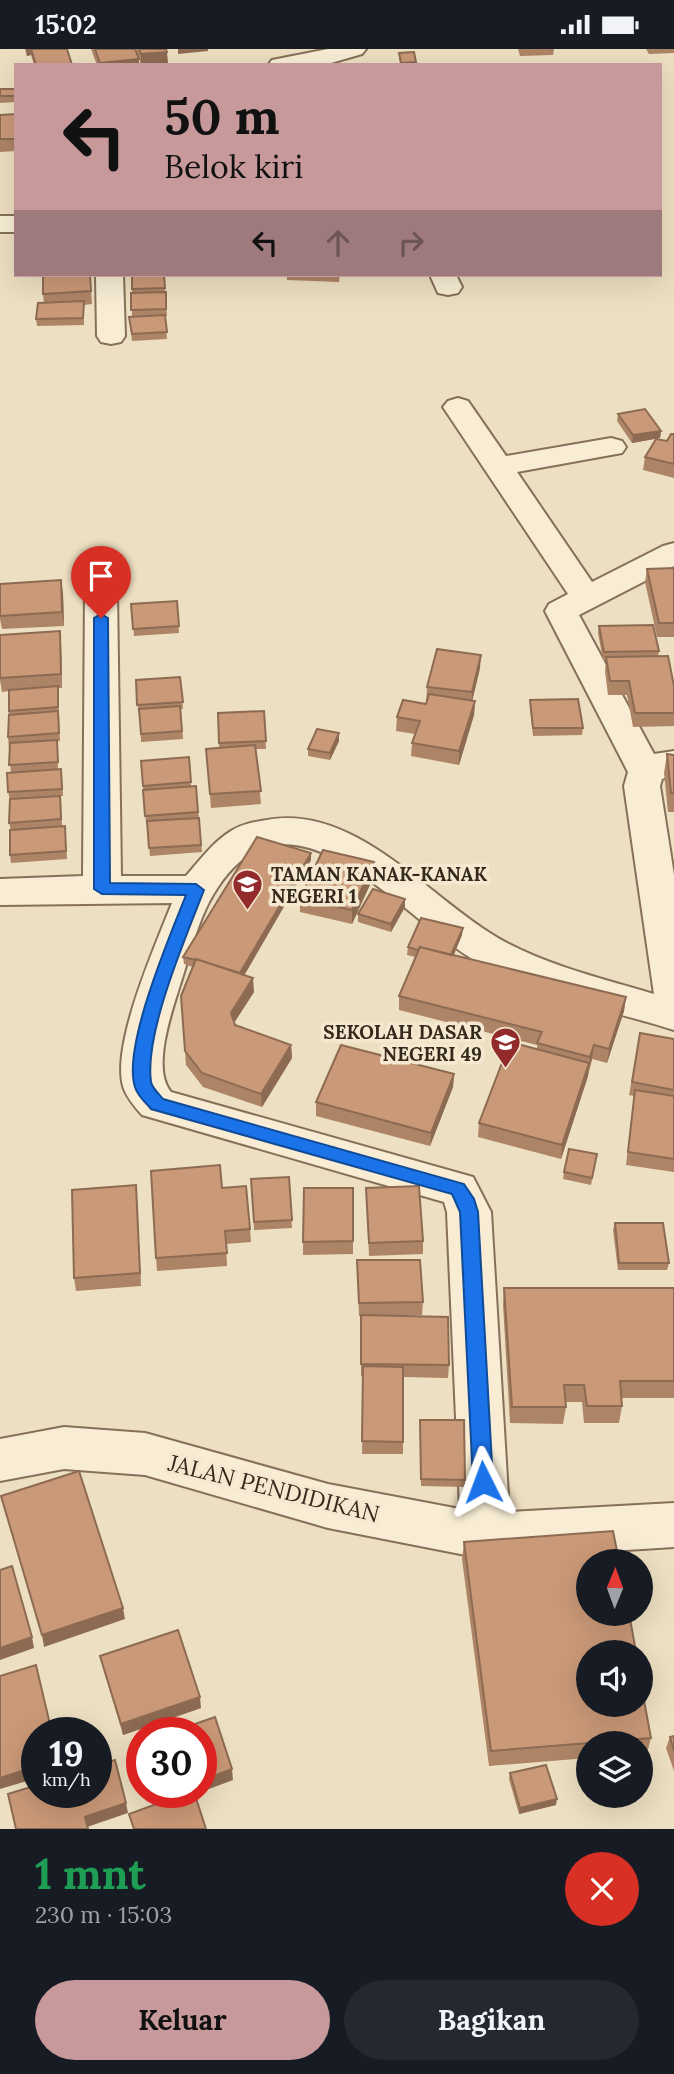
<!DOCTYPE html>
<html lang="id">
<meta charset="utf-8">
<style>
:root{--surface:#171b24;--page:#242831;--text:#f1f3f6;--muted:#9ea1a6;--accent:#c7999b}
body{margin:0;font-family:Lora,serif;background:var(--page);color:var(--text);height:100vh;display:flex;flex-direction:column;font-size:26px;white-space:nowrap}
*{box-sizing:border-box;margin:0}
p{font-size:23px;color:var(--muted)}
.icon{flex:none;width:38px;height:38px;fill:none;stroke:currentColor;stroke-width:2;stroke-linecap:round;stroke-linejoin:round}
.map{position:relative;height:1780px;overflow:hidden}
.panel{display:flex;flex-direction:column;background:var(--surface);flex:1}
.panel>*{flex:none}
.guide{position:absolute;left:14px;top:14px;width:648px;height:214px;border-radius:0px;box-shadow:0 7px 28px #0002;background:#c7999b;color:#111;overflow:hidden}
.needle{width:46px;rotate:1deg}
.fabs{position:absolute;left:576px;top:1500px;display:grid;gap:14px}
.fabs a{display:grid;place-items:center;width:77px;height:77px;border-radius:50%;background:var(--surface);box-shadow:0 7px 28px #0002;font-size:35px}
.speed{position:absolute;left:21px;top:1668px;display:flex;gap:14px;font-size:35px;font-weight:700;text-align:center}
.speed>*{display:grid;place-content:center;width:91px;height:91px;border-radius:50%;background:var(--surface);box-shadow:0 7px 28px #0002;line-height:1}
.speed small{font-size:18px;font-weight:400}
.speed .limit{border:10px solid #d22;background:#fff;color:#111}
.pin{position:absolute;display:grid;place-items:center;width:60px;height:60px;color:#fff;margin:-72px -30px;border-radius:50% 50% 50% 0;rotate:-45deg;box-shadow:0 0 7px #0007}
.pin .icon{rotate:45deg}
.me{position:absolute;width:77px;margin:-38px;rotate:357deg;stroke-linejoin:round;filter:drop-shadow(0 0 5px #0008)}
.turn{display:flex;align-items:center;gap:24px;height:147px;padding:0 35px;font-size:32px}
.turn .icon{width:91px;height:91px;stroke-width:2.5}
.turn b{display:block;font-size:49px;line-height:60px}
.lanes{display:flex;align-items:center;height:66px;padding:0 35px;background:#0003;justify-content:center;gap:35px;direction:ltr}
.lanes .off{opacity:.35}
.round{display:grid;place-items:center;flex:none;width:74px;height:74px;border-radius:37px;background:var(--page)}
.head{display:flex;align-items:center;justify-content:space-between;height:119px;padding:0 35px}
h1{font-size:42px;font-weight:700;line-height:52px;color:#1e9e55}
.primary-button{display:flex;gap:14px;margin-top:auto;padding:14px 35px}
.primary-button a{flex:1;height:80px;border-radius:42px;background:var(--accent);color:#111;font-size:28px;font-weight:700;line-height:80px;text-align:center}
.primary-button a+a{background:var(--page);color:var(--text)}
.status{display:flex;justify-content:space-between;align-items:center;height:49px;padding:0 35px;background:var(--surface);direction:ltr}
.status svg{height:19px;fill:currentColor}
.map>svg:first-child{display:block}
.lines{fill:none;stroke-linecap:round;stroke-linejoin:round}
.minor-casing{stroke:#867059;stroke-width:4}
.minor{fill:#f8edd4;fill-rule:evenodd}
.wall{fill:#ae8466}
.shaded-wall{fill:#8d6b53}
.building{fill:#ca9977;stroke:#8d6b53;stroke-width:2}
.route{fill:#1a73e8;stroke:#114b97;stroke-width:2}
.labels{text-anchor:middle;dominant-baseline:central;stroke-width:7;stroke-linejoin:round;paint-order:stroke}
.poi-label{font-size:19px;font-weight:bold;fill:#35291d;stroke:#f4e9d0;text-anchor:start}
.near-street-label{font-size:23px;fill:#35291d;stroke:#f4e9d0}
</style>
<div class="status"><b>15:02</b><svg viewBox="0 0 49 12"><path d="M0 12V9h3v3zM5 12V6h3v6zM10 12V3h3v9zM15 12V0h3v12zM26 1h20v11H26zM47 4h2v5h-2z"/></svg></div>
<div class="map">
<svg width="674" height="1780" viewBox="0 0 674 1780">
<rect width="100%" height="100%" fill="#eddfc1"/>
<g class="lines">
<defs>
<path id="minor" d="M328,0h38l-4,5 -38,11h-56l4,-5z
M0,167h16v16h-16z
M96,226h27l2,61 -4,6 -10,2 -10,-2 -4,-6z
M430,226h26l6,12 -4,6 -10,2 -10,-2z
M458,349l10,3 38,55 105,-18 11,3 4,6 -4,6 -105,19 75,110 71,-36 11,-3v23l-95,49 75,139 20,-3v24l-12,4 -2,7 14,89v155c-65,-20 -136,-34 -195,-67 -79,-44 -190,-197 -266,-68 -15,25 -24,63 -33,90 -8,26 -29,84 -9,107l302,85 18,35 18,300 165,-9v44l-188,12 -158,-31 -183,-53 -81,-6 -64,12v-42l64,-12 81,6 183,51 132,25 -13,-297 -3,-10 -302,-87c-7,-8 -14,-16 -18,-26 -15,-40 32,-145 48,-186l-172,2v-26l83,-3 2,-285 5,-7 11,-3 11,3 5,7 4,285h65c14,-16 27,-34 45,-45 11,-7 23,-9 36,-11 91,-17 166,84 240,123 46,24 97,36 147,51l-30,-208 4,-14 -83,-161 4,-7 19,-10 -125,-187 5,-6z"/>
</defs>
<!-- minor casing -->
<use href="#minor" class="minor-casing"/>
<!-- minor -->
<use href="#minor" class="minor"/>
</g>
<!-- wall -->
<path class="wall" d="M25,0h42l5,16h-38l-3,-10 -4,1z
M91,0h44l4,10v6h-42z
M136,0h30l2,15 -27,1z
M518,0h36l-1,6 -33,1z
M646,0h28v4l-25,1z
M399,4l17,9v3h-16z
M0,40h16v13l-16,1z
M16,65v37l-16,1v-37z
M90,226l2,29 -8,1v20l-47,1 -1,-7 8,-16 -1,-9z
M132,226h32l3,41h-2l2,23 -35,2 -3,-24h3z
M287,226h53l-1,7 -52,-2z
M618,365l43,17 -1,7 -28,5 -15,-22z
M674,385v44l-31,-8 2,-13 22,-16z
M674,519v69h-17l-12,-55 2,-13z
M0,535l63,9 1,33 -62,3 -2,-10z
M177,552l2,32 -45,3 -3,-32z
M599,577l60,25 -1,6 16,29v40l-41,1 -6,-32h-19l-3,-24 1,-11h-3l-5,-27z
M0,586l61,9 1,44h-4l2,53h-3l1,28h3l1,7 1,20h-2l1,30 -51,4 -2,-7 1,-23 -2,-8 3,-19 -3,-36 1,-46 -7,1 -2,-12z
M480,619l-8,33h3l-1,14 -15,50 -48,-9 1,-13 3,-9 -19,-3 1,-14 29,-13 1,-17z
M180,628l3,32h-2l2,30 -42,3 -1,-30h-2l-2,-32z
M530,651l53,28 -1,7 -49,1 -3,-29z
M264,662l2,38h-10l5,55 -50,4 -5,-59 13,-1 -1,-35z
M339,692l-9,19 -22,-4v-7z
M667,705l7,1v57h-6l-4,-39z
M189,708l2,29h5l6,66 -52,4 -3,-33 -1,1 -5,-63z
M65,777l2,33 -56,4 -1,-8z
M311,804v7l-67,115 10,17 -20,31 1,2 56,20 1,13 -30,49 -59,-20 -17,-22 -5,-69 12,-29 -9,-3 -1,-7z
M374,827l-22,48 -52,-12v-14z
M405,858l-14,25 -33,-10v-8z
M462,886l-8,20 172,42 -2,14 -17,52 -15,-4 -4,17 -27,83 -83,-22 1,-14 58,-74v-4l-138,-35v-14l16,-39 -8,-2 1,-8z
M640,984l34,6v133l-48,-7 8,-69 -5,-1z
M454,1025l-1,13 -23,59 -114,-30v-14z
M597,1105l-6,31 -28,-6 1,-7z
M289,1128l3,51 -38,2 -3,-51z
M222,1139l28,41 1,13 -25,2 1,22 -70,5 -1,-13z
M353,1139v66l-50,1v-13z
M366,1139l57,53v13l-54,2z
M137,1149l4,88 -65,5 -2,-13z
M615,1174l54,40 -2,7h-49l-5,-40z
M357,1211l66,42 -1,13 -34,1 61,49 -1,13 -45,-1v77h-41l1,-78h-2v-60h-2z
M504,1239h170v110h-53l1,8 -3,17h-35l-2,-21h-17l1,5 -3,17 -53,-1 -7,-118z
M420,1377l45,54v7l-44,-1z
M464,1493l187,196 -4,15h-7v-10h-52v15l-99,8 -27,-207z
M100,1607l101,52 -78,27 -20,-67z
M674,1687v35l-8,-23 4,-11z
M510,1724l46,32 -37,9 -10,-35z"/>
<!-- shaded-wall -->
<path class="shaded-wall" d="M26,0h4l1,6 -4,1z
M178,0h30v2l-30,3z
M167,3l1,12 -27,1v-11z
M139,10v6h-39v-2z
M661,382l-1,7 -28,5 1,-8z
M61,531l2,13 1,33 -2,-14z
M60,582l1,13 1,44 -1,-14z
M481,606l-1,13 -9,38 1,-14z
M475,652l-1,14 -15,50v-14z
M339,684v8l-9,19v-7z
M311,804v7l-70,121 -1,-8z
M374,813v14l-22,48v-14z
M405,850v8l-14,25v-8z
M463,879l-1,7 -13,30 1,-7z
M253,929l1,14 -22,34 -1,-13z
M626,948l-2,14 -17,52 2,-14z
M291,996l1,13 -30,49 -1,-13z
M594,996l-2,14 -3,11 1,-13z
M589,1014l-1,13 -27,83 1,-14z
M454,1025l-1,13 -23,59 1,-13z
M136,1136l1,13 4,88 -1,-13z
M123,1559l2,11 -81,28 -2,-12z
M32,1588l2,11 -34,12v-12z
M200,1648l1,11 -78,27 -2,-11z
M37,1717v12l-37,11v-11z
M232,1720l1,11 -32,12v-11z
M170,1743h31l-42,15 -2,-10z
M557,1750l-1,6 -37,9 1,-6z
M126,1754l2,10 -41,14 -2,-10z"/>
<!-- building -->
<path class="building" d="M31,0h36l5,16h-36z
M95,0h40l4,10 -39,4z
M139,0h27l1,3 -26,2z
M414,3l2,10 -15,1 -2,-10z
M0,40h16v7h-16z
M16,65v25h-16v-24z
M43,226h47l1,16 -48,3z
M132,226h32l1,13 -33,1z
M166,243v17l-35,1v-17z
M84,252l-1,17 -47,1 2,-16z
M165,266l2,17 -35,2 -3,-17z
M645,360l16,22 -28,4 -15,-21z
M671,385h3v30l-29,-7 11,-18 11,2z
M674,519v55h-15l-12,-54z
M61,531l1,32 -62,4v-32z
M177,552l2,25 -46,3 -2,-25z
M653,576l6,26 -55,1 -5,-26z
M60,582l1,43 -61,4v-43z
M437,600l44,6 -9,37 -45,-5z
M668,607l6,30v27h-39l-6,-32h-19l-4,-24z
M180,628l3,25 -46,3 -1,-25z
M58,637v21l-49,4v-21z
M429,645l46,7 -16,50 -47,-8 8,-22 -23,-4 6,-17 23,4z
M578,650l5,29h-50l-3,-28z
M180,657l2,25 -41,3 -2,-25z
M58,662l1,22 -51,4 1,-22z
M264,662l2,30 -47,2 -1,-30z
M317,680l22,4 -9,20 -22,-4z
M57,691l1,22 -49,3 1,-22z
M255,696l6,46 -51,3 -4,-45z
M667,705l7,1v38h-3z
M189,708l2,25 -48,4 -2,-25z
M61,720l1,20 -54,3 -1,-19z
M196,737l2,26 -53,4 -2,-26z
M60,747l1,23 -52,4 1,-24z
M199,769l2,27 -52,3 -2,-27z
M65,777l1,25 -56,4v-25z
M257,788l54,16 -71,120 -44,-14v1l-13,-3z
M323,801l51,12 -22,48 -52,-12z
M373,840l32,10 -14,25 -33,-10z
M421,869l42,10 -12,27 -31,-8 -2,3 -10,-3z
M420,898l206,50 -17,52 -15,-4 -4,12 -53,-14 5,-11 -143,-36z
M196,910l57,19 -22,35 4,12 56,20 -30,49 -59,-21 -17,-22 -4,-55z
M640,984l34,6v51l-42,-8z
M510,993l79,21 -27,82 -83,-22z
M341,996l113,29 -23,59 -115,-31z
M635,1041l39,6v63l-46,-7z
M569,1100l28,5 -5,24 -28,-6z
M220,1116l2,23 24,-2 4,43 -25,2 2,22 -71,5 -5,-87z
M289,1128l3,43 -38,2 -3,-43z
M136,1136l4,88 -66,5 -2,-88z
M419,1137l4,55 -54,2 -3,-55z
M304,1139h49v53l-50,1z
M615,1174h48l6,40h-50z
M357,1211h63l3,42 -64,1z
M504,1239h170v93h-54l2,25h-35l-3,-21h-20l2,22h-54z
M361,1266l87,2 1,48 -88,-1z
M363,1317l40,1v75l-41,-1z
M420,1371h44l1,60 -44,-1z
M79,1422l44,137 -81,27 -41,-139z
M613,1482l6,30h-31v52h41l7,39h-48v53h52v-26l11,59 -160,13 -27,-209z
M12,1517l20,71 -32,11v-78z
M178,1581l22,67 -79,27 -21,-68z
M36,1616l16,68h-15v33l-37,12v-102z
M215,1668l17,52 -31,12v-48h-32z
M674,1687v15l-4,-14z
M115,1711l11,43 -41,14 3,12h-72l-8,-35 29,-9v7h59v-26z
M546,1716l11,34 -37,9 -10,-35z
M156,1743h14l-13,5z
M189,1743h5l12,37h-72l-5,-15z"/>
<!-- route -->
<path class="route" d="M101,565l7,4 2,265 86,1 8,6c-18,47 -60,143 -53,192 1,6 8,12 12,17l301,85 10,15 4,13 15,270 -3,6 -7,3 -7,-3 -3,-6 -13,-270 -8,-18 -301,-85c-5,-6 -14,-14 -16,-22 -13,-40 35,-151 51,-192l-84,-1 -8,-5v-271z"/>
<!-- icons -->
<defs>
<symbol id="school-pin" viewBox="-11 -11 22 30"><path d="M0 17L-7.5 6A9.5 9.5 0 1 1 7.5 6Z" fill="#932a2c" stroke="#f4e9d0"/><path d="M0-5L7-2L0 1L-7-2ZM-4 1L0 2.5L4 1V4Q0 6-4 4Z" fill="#fff"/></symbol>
</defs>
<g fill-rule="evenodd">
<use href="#school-pin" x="230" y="818" width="35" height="47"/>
<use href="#school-pin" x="488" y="976" width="35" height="47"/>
</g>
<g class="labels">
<!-- poi labels -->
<g class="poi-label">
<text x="271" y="825">TAMAN KANAK-KANAK<tspan x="271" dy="22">NEGERI 1</tspan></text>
<text x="482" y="983" text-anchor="end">SEKOLAH DASAR<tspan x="482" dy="22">NEGERI 49</tspan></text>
</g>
<!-- near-street labels -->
<g class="near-street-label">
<text transform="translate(274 1439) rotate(14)">JALAN PENDIDIKAN</text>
</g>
</g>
</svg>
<div class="fabs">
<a><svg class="needle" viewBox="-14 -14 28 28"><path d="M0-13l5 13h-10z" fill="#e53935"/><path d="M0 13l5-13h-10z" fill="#9ea1a6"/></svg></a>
<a><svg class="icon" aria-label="sound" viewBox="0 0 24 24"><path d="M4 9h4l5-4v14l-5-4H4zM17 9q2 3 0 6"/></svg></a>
<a><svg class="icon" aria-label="layers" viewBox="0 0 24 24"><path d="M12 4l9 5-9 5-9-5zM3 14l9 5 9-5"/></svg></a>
</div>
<div class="speed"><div>19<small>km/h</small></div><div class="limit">30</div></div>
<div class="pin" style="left:101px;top:569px;background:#d93025"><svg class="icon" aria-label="arrive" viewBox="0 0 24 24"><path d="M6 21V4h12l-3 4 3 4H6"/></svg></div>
<svg class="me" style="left:483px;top:1433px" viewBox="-20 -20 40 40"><path d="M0-17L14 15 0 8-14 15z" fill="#1a73e8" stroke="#fff" stroke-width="4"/></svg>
<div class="guide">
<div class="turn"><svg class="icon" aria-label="left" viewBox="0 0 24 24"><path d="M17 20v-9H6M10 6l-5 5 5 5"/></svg><div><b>50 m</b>Belok kiri</div></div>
<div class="lanes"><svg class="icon" aria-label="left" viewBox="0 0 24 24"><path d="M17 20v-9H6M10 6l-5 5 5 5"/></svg><svg class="icon off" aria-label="ahead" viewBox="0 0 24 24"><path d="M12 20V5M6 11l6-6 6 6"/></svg><svg class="icon off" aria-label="right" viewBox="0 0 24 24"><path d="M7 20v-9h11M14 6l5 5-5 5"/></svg></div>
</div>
</div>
<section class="panel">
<div class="head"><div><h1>1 mnt</h1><p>230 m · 15:03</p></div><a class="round" style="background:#d93025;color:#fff"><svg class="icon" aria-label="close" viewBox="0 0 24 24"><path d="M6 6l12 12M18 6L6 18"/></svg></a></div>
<div class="primary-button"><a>Keluar</a><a>Bagikan</a></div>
</section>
